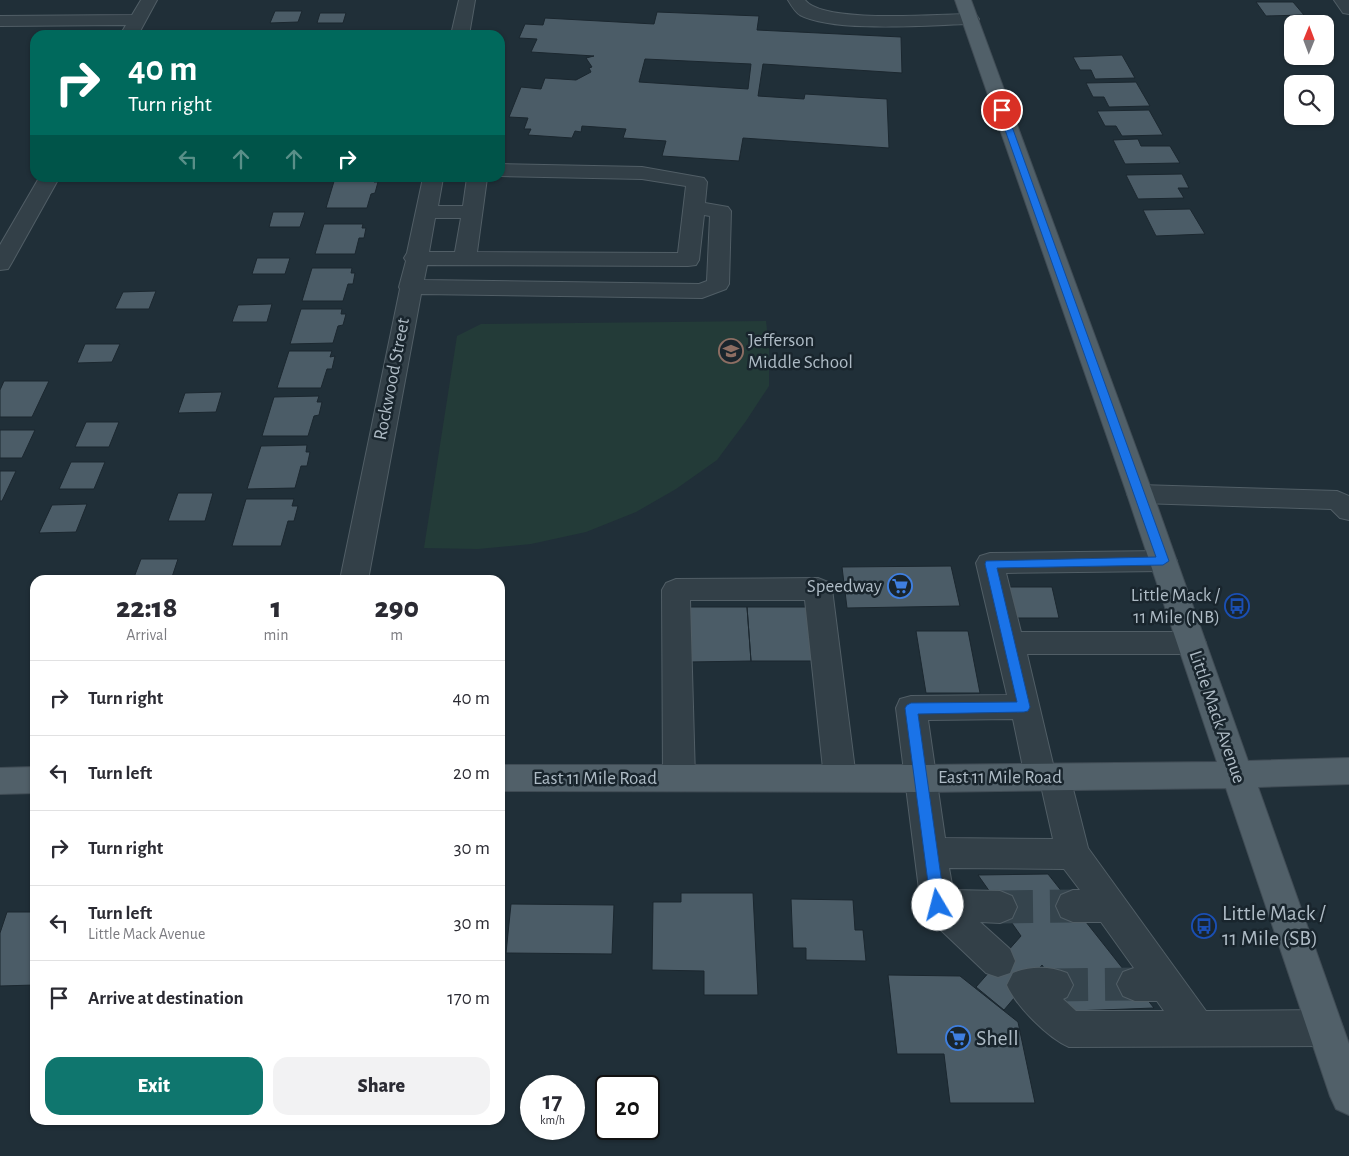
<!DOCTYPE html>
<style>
:root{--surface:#fff;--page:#f2f2f3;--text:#2b2b33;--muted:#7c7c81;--line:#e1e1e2;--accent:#0f766e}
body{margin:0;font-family:"Alegreya Sans",sans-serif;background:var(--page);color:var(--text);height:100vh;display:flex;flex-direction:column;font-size:19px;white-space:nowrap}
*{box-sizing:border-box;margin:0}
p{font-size:16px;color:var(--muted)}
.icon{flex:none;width:28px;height:28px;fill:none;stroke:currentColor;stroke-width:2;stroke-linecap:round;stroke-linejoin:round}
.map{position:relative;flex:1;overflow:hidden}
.drawer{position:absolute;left:30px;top:575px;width:475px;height:550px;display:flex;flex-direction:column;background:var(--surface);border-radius:15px;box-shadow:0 1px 4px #0004}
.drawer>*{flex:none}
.hud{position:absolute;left:30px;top:30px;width:475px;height:152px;border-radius:15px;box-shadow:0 1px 4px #0004;background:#00695c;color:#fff;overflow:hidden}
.needle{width:32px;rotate:1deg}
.controls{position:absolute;left:1284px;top:15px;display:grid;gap:10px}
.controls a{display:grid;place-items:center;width:50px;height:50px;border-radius:10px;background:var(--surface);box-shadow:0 1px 4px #0004;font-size:25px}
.speed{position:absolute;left:520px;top:1075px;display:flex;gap:10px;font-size:25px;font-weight:700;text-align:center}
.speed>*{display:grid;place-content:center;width:65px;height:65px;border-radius:50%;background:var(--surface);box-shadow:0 1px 4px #0004;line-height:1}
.speed small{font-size:12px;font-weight:400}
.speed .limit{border:2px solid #111;border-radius:8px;background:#fff;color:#111}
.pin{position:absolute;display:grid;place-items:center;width:42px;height:42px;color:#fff;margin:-21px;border:2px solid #fff;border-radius:50%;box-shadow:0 1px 5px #0007}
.me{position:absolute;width:55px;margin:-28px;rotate:352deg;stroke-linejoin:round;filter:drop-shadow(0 0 4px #0008)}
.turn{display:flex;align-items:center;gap:18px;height:105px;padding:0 15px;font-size:22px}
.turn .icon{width:65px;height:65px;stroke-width:2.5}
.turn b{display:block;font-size:35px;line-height:42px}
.lanes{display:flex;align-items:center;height:48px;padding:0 15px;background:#0003;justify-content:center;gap:25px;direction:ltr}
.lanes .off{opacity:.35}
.eta{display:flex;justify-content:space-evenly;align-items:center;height:85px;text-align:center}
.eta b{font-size:30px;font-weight:800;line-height:35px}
.cta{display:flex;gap:10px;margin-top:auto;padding:10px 15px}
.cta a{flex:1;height:58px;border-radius:15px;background:var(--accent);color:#fff;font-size:20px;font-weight:800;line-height:58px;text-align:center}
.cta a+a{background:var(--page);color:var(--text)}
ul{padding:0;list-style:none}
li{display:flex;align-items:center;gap:15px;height:75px;padding:0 15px;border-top:1px solid var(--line)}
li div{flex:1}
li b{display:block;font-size:19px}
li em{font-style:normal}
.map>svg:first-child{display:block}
.green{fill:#233b38}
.building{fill:#4b5c67;stroke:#1b272f;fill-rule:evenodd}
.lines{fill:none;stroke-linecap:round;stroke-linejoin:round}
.minor-tunnel{stroke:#35444d;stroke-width:33;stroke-dasharray:33 17;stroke-linecap:butt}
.minor-casing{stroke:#515e66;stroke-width:2}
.major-casing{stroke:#404c55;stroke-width:2}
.minor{fill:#334048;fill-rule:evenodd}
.major{fill:#516069;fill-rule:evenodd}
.route{fill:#1a73e8;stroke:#114b97}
.labels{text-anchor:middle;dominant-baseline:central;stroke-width:5;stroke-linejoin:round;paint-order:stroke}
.poi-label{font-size:19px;fill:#aebbc5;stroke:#19252d;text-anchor:end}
.street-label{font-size:19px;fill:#aebbc5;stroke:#19252d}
.near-poi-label{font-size:22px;fill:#aebbc5;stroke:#19252d;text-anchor:start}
</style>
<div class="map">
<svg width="1349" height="1156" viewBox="0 0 1349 1156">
<rect width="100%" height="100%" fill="#202f38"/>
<!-- green -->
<path class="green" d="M766,321l3,27v38l-23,35 -29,39 -41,29 -40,23 -50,20 -55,12 -53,5 -54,-1 33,-212 24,-12z"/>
<!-- building -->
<path class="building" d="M1256,2h37l11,13 -38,1z
M275,11h27l-4,11 -28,1z
M657,12l102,4 -2,14 144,7 1,36 -139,-9 -5,32 46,3 1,-5 82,5 2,49 -146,-10 -4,23 -77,-5 4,-15 -43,-3 3,-9 -44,-3 -1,6 -6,-1 -3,7 -44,-3 3,-6h-7l4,-11 -19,-1 12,-30 20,2 4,-11 31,2 15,-8 -2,-4 3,-1 -6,-9 8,-2 -63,-4 6,-13 -18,-1 6,-14 18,1 2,-7 109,6zM645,59l106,5 -3,25 -109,-7z
M320,13h26l-3,10h-26z
M335,32l-1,3h-26v-2z
M1122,55l13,23 -40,1 -4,-9h-11l-7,-13z
M1136,82l14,24 -41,1 -5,-10h-11l-7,-14z
M1149,110l14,25 -41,1 -6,-10h-11l-8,-15z
M1138,139l3,7h29l10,17 -55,1 -12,-24z
M1182,174l7,14h-11l6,10 -46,1 -12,-24z
M335,178h40l-1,4h4l-3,11 -4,1 -4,14h-41z
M1190,209l15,25 -49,2 -13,-26z
M273,212h32l-5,15h-31z
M324,224h39l-1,4h4l-2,10h-5l-4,16h-40z
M257,258h33l-5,16h-33z
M312,268h40l-1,5h4l-2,11h-5l-5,17h-41z
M156,291l-7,18h-34l8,-17z
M272,304l-5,18h-35l6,-17z
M301,309h41l-1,5h5l-3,11 -5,1 -5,17 -43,1z
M85,344h35l-8,18 -35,1z
M289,351h43l-2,6 5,-1 -3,13h-5l-6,19h-44z
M4,381h45l-17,36h-32v-27z
M222,392l-6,20 -38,1 7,-20z
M319,396l-2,6h5l-3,13 -5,1 -6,20h-46l12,-39z
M86,422h33l-10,25h-34z
M0,430h35l-13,28h-22z
M307,445l-1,7h4l-3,14h-6l-6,22 -48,1 14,-43z
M71,462h34l-11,27h-35z
M0,471h16l-14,30h-2z
M178,493h35l-8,28h-37z
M246,499h48l-2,7h6l-4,15h-6l-7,25h-49z
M87,504l-11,28 -37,1 13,-28z
M141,559h37l-7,21h-38z
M951,566l9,40 -113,2 -5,-41z
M1009,587h43l7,31h-44z
M688,607h59l4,54 -62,1z
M747,607h61l5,54h-62z
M916,631h52l12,62h-54z
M1048,874l87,110 19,24 -81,3 -31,-46 -38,45 -28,-23 45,-51 -43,-61z
M681,893h72l5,102h-54v-24l-52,-1 1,-68h28z
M791,899l62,1 2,30h8l3,31 -60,-1v-12h-13z
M511,904l103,1 -2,49 -106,-1z
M7,912h28v73l-35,1v-53z
M888,975l72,1 58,46 17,81h-85l-6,-49h-47z"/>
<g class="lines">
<!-- minor-tunnel -->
<path class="minor-tunnel" d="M1000,907l73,-1
M1055,985l80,-1"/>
<defs>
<path id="minor" d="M141,0h16l-19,35h-18l6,-10 -126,1v-10l132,-1z
M459,0h16l-6,35h-18z
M788,0h17c18,24 133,14 165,14l6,1 3,4 -3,4 -6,1c-41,1 -135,9 -170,-9 -5,-3 -9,-10 -12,-15z
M1334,0h15v14l-6,-1z
M500,164l142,3 62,11 3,4 -2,21 23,4 3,4 -2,73 -3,5 -24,9 -281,-4 -53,286h-28l60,-291 -1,-2 7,-26 -2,-3 3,-5 16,-75h20l-5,28h25l4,-28h20l-10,74 201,1 8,-67 -44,-7 -142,-3zM704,215l6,1 -3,65 -8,3 -275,-4 3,-15 261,1 8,-1 3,-5zM435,218h26l-6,34h-26z
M39,178h20l-48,86 -3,5 -8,1v-25z
M1140,485l197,6 12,5v24l-9,-2 -9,-9 -191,-6 -9,-2 -4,-7 4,-7z
M1163,551l10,3 4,7 -4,7 -10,3 -157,2 15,59h171l10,3 4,8 -4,8 -10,3h-165l26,110 12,4 5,9 18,71 118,163 119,-1 13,6 5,12 -5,12 -13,6 -256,1c-21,-9 -53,-41 -62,-62l6,-12c17,-7 37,-7 54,0l6,12 -6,12 -4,2 13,12h88l-7,-10h-22l-12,-5 -6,-12 6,-12 11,-4 -33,-46h-28l-12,-5 -5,-11 5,-11 12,-5h7l-16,-21 -115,-1 4,22 47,1 12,5 5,11 -5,11 -12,5 -20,-1 30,27 5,12 -5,12 -12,4 -12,-4 -60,-57 -5,-11 -25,-197 4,-9 11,-3 96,-1 -31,-132 4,-7 10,-3zM1013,719l12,58 5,9 12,4 11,49 -108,-1 -17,-118z
M818,578l10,4 4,7 24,189 -5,9 -11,4 -11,-4 -5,-9 -19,-178h-115l5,178 -5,9 -11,4 -11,-4 -5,-9 -1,-188 4,-7 10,-4z"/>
<path id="major" d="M955,0h16l182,494 95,267 101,-3v26l-91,3 91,257v71l-13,-6 -6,-13 -104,-308 -302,4 -424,-1v-26h424l293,-3 -90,-268z
M35,767v26l-35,1v-26z"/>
</defs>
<!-- minor casing -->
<use href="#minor" class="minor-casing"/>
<!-- major casing -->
<use href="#major" class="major-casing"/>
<!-- minor -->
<use href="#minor" class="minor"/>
<!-- major -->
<use href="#major" class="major"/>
</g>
<!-- route -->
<path class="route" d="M1002,108l4,2 163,451 -6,4 -166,3 33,139 -2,4 -4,1 -106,2 27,191 -2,5 -5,2 -5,-2 -2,-5 -26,-197 2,-3 4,-2 106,-1 -32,-138 1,-3 170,-4 -158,-447z"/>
<!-- icons -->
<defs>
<symbol id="school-ring" viewBox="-11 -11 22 22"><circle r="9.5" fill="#19252d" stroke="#8d6e63" stroke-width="1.5"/><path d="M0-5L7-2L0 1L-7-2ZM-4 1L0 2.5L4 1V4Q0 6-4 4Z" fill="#8d6e63"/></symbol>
<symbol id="supermarket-ring" viewBox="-11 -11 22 22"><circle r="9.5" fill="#19252d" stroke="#3f7fe0" stroke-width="1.5"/><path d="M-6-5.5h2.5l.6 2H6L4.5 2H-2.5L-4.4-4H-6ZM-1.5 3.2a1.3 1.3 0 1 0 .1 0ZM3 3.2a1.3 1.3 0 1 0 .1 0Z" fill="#3f7fe0"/></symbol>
<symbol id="bus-ring" viewBox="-11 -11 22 22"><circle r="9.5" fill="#19252d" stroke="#1a4fb4" stroke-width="1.5"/><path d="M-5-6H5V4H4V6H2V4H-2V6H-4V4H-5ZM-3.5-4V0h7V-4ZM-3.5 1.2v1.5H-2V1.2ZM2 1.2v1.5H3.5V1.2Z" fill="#1a4fb4"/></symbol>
</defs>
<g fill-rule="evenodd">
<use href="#school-ring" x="717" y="337" width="28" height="28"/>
<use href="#supermarket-ring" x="886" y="572" width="28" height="28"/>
<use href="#bus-ring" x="1223" y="592" width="28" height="28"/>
<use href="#bus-ring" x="1190" y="912" width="28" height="28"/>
<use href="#supermarket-ring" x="944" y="1024" width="28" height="28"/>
</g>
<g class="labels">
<!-- poi labels -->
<g class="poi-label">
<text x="748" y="340" text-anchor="start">Jefferson<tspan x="748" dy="22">Middle School</tspan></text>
<text x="882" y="586">Speedway</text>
<text x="1220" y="595">Little Mack /<tspan x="1220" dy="22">11 Mile (NB)</tspan></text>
</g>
<!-- street labels -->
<g class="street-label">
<text transform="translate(392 379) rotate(-79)">Rockwood Street</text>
<text transform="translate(1217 717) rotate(71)">Little Mack Avenue</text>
<text x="1000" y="777">East 11 Mile Road</text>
<text x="595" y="778">East 11 Mile Road</text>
</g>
<!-- near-poi labels -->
<g class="near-poi-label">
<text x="1222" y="913">Little Mack /<tspan x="1222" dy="25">11 Mile (SB)</tspan></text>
<text x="976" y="1038">Shell</text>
</g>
</g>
</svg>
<div class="controls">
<a><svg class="needle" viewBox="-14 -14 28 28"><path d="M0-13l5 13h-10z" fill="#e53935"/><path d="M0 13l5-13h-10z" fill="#7c7c81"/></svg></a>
<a><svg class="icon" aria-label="search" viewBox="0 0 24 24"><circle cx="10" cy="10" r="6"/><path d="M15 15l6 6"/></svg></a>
</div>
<div class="speed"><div>17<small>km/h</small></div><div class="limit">20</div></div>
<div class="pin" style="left:1002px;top:110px;background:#d93025"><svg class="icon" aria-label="arrive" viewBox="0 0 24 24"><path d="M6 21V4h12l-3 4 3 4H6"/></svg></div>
<svg class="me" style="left:938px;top:905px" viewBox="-20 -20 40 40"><circle r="19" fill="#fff"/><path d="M0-13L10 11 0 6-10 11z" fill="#1a73e8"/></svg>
<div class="hud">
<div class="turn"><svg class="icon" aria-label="right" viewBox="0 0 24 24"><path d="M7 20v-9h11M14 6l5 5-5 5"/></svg><div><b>40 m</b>Turn right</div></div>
<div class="lanes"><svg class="icon off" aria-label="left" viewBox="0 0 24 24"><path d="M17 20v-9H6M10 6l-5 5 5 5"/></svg><svg class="icon off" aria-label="ahead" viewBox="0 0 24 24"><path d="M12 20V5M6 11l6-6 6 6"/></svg><svg class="icon off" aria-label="ahead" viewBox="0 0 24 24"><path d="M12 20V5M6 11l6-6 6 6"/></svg><svg class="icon" aria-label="right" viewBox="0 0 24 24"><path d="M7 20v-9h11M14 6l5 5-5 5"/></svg></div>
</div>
<section class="drawer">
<div class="eta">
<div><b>22:18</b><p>Arrival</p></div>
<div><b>1</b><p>min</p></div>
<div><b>290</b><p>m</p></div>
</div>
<ul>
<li><svg class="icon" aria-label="right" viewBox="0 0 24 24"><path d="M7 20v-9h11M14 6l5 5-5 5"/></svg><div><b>Turn right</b></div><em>40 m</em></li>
<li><svg class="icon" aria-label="left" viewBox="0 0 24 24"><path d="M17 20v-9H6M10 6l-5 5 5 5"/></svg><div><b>Turn left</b></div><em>20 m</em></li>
<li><svg class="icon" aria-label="right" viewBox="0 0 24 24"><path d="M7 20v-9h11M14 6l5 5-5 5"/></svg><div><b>Turn right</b></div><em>30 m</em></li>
<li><svg class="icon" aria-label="left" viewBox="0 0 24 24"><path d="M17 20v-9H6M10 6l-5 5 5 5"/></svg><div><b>Turn left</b><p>Little Mack Avenue</p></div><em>30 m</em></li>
<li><svg class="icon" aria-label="arrive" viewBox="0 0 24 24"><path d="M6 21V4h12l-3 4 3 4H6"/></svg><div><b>Arrive at destination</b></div><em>170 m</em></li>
</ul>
<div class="cta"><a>Exit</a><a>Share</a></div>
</section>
</div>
